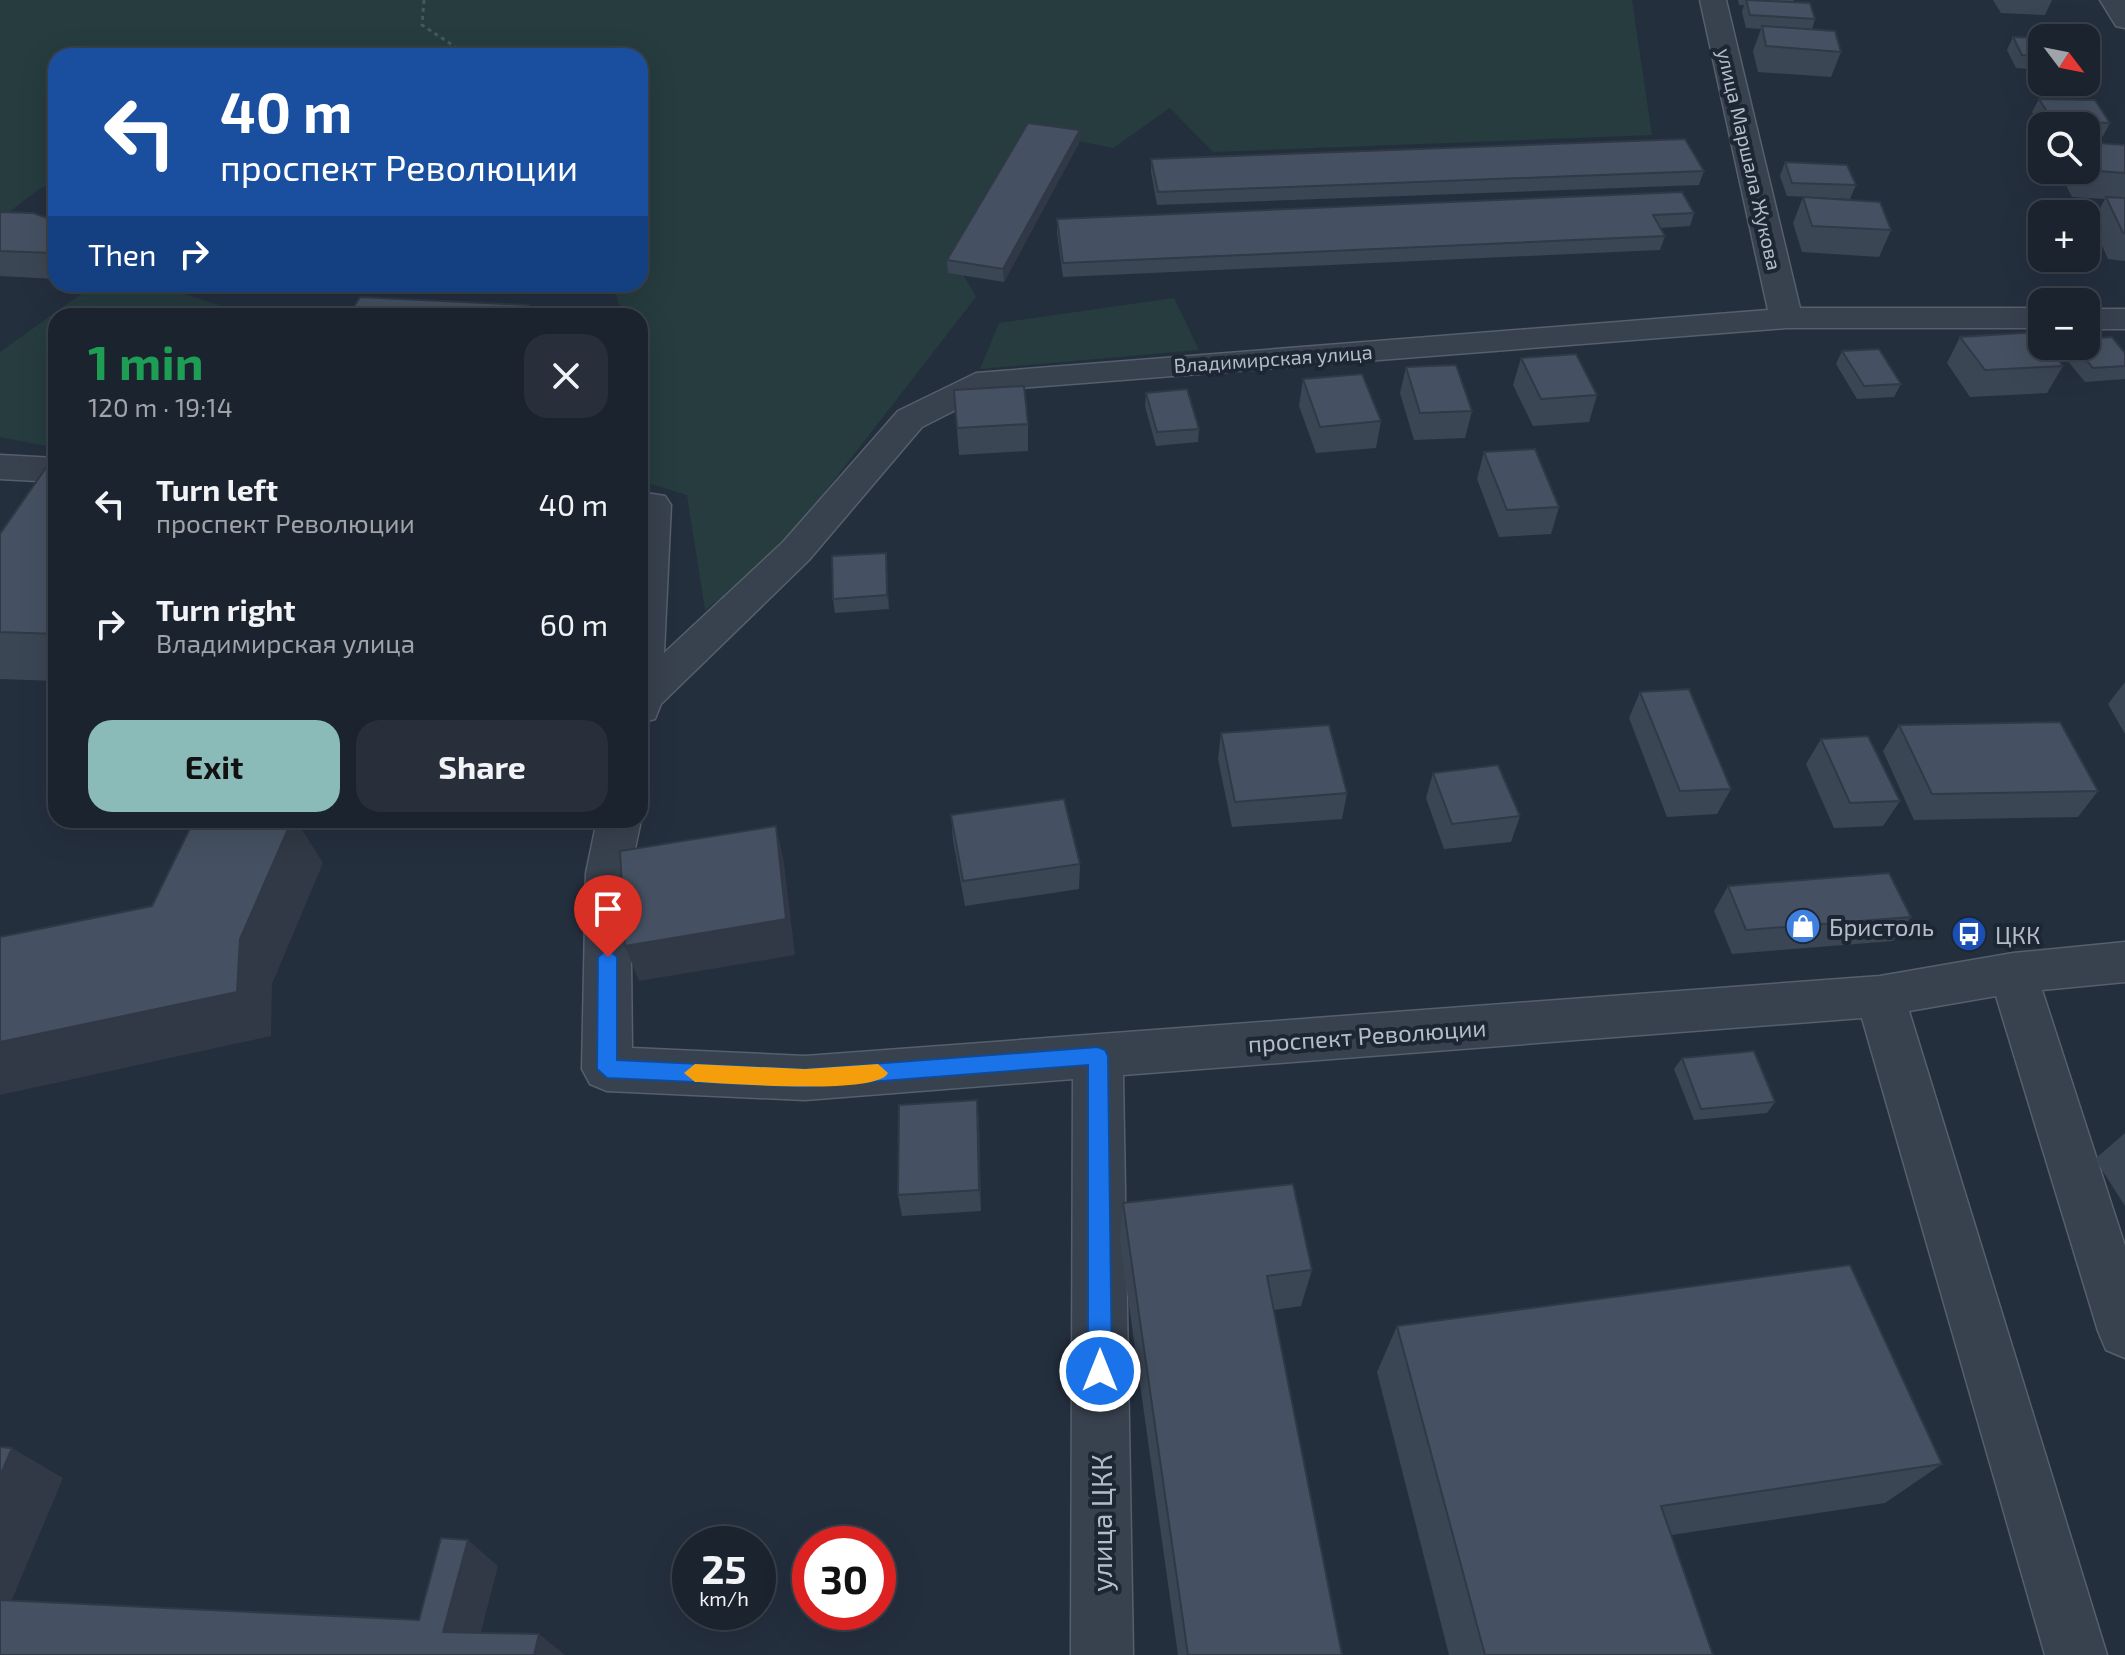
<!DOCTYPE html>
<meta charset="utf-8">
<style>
:root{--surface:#1b232e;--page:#282f3a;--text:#f1f3f6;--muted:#a0a4aa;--line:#39404a;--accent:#8bbbb9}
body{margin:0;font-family:"Exo 2",sans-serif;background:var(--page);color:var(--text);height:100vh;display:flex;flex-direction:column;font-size:30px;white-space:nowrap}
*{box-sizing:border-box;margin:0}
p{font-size:26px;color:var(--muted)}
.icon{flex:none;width:44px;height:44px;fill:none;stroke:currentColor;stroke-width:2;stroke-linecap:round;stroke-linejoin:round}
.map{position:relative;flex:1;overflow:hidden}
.panel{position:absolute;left:48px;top:308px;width:600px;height:520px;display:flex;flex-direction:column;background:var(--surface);border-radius:24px;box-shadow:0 8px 32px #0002,0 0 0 2px var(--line)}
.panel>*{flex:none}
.hud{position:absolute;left:48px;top:48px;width:600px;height:244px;border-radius:24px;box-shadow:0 8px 32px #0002,0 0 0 2px var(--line);background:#1a4fa0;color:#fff;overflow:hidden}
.needle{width:52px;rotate:122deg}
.tools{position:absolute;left:2028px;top:24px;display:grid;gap:16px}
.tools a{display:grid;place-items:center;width:72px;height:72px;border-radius:16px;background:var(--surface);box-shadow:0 8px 32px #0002,0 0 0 2px var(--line);font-size:40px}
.speed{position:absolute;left:672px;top:1526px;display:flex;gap:16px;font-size:40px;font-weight:700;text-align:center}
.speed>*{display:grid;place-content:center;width:104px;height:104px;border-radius:50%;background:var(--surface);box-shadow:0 8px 32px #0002,0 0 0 2px var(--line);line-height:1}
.speed small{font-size:20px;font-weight:400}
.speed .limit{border:12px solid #d22;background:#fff;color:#111}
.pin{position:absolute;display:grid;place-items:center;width:68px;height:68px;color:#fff;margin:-82px -34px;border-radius:50% 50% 50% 0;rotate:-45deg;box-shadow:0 0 8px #0007}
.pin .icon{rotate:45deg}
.me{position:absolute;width:88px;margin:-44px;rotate:0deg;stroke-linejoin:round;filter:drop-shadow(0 0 6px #0008)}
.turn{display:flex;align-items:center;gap:28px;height:168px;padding:0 40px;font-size:36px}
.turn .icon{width:104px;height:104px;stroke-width:2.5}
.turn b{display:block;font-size:56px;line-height:68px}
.then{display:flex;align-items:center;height:76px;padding:0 40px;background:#0003;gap:16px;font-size:30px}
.round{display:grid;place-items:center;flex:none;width:84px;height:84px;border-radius:24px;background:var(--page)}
.head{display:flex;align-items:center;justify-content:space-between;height:136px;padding:0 40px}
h1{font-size:48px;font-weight:700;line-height:60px;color:#1e9e55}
.button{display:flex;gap:16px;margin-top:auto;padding:16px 40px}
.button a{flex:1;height:92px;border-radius:24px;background:var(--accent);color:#111;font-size:32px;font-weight:700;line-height:92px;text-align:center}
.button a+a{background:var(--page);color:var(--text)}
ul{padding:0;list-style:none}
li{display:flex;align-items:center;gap:24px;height:120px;padding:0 40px}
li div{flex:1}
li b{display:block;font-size:30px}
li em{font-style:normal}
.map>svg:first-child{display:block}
.green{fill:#263c3f}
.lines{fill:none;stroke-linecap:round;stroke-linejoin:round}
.minor-casing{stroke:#565f6c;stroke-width:3}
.path{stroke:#44595c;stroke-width:3;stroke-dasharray:4 4;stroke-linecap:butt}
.minor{fill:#38414e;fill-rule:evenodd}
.wall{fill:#3b4654}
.shaded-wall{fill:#303945}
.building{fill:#455162;stroke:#303945;stroke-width:2}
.route{fill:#1a73e8;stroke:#114b97;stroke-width:2}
.slow{fill:#f59e0b}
.labels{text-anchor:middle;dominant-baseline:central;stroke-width:8;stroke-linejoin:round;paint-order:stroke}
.far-street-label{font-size:20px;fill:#b4bcc9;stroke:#1d2633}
.poi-label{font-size:24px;fill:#b4bcc9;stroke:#1d2633;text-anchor:start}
.street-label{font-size:24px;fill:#b4bcc9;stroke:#1d2633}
.near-street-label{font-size:28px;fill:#b4bcc9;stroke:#1d2633}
</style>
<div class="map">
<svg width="2125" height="1655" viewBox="0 0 2125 1655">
<rect width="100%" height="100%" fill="#242f3e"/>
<!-- green -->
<path class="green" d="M0,0h1632l20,135 -439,17 -43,-44 -57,40 -80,-16 -77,130 20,35 -203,262 -68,51 -18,-115 -47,-14v-165h-17l-11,-32h28v-228h-584v126l-17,7 -39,30z
M175,291l78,25h-197v132l-56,-11v-85l81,-58z
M1174,298l25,52 -219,19 19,-46z"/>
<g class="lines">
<defs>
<path id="minor" d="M1700,0h26l74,308h242v20h-256l-791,62 -73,37 -113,133 -148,144 -6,15 -15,4v-231l25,4 6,9 -7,148 119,-111 115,-131 78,-38 792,-63z
M2100,0h25v28l-9,-2z
M2086,309h39v20h-39z
M0,455l56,3v24l-56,-3z
M640,818l1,2 -11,53 2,175 173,8 1075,-80 133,-23 112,-11v40l-83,8 83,256v112l-19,-8 -8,-19 -102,-335 -87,15 198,644h-62l-183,-637 -739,57 10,580h-62l2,-576 -268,21 -198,-9 -17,-7 -8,-15 4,-196 11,-53z"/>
</defs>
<!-- minor casing -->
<use href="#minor" class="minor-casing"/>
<!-- path -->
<path class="path" d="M424,0l-2,25 47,31"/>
<!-- minor -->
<use href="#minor" class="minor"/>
</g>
<!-- wall -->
<path class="wall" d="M1738,0h56l-1,2 22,17 -3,11 29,22 -10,25 -73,-5 -5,-21 8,-22 -15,-1 -4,-16 2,-7h-5z
M1993,0h59l-7,15 -44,-2z
M2013,37l29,1v32l-26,-2 -9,-18z
M2039,99l71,24 -7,13h-17v-10h-44v2l-10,-16z
M1080,130l-1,13 -75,139 -56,-9 -1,-13z
M2125,145v116l-17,-2 -16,-36 13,-24 -33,-2 -14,-27h28z
M1151,159l553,12 -5,14 -542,20 -6,-33z
M1785,162l71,23 -6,14 -63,-3 -7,-20z
M1803,197l88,33 -12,27 -77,-5 -9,-29z
M0,212l56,9v58l-56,-3z
M1694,213l-4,13 -30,2 5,8 -5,14 -597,27 -6,-44v-14z
M1960,337l103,29 -16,27 -77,4 -23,-34z
M2066,346h20l39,7v26l-40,3 -23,-28z
M1842,351l59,33 -7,13 -37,2 -21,-35z
M1521,358l76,37 -8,27 -56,4 -20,-41z
M1406,367l66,44 -7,27 -51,2 -14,-47z
M1303,379l78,42 -5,27 -60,5 -17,-47z
M954,390l74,34v27l-69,4z
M1146,393l53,36 -1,13 -42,4 -11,-40z
M1484,452l75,55 -8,27 -52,3 -22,-58z
M56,459v222l-56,-2v-145z
M886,553l3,56 -54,4 -2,-14z
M2125,682v52l-17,-30z
M1640,692l91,97 -14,25 -50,3 -38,-99z
M1899,725l199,66 -20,26 -164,3 -31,-69z
M1221,733l126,60 -5,26 -110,8 -14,-68z
M1821,739l79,62 -17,25 -49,2 -28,-64z
M1433,773l87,43 -9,26 -67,7 -18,-51z
M951,815l129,49 -1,25 -114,17 -12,-66z
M1728,886l183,31 -18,24 -161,13 -18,-43z
M1682,1058l93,44 -8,11 -73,7 -20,-51z
M977,1100l2,22 2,89 -79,5 -4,-21z
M2125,1133v73l-30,-47z
M1123,1203l189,67 -11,36 -27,4 68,345h-164l-58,-414z
M1397,1326l545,138 -57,39 -214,32 42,120h-264l-72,-283z"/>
<!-- shaded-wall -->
<path class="shaded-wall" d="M1080,130l-1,13 -75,139 -1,-13z
M56,247v14l-4,-8z
M528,305l4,11h-9z
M886,553l1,13 2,43 -2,-14z
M292,820h4l27,43 -51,121 -1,52 -271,59v-53l240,-103z
M776,826l8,37 11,92 -156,26 -14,-35z
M977,1100l2,22 2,89 -2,-21z
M12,1448l51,30 -60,143 -3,-1v-144z
M468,1540l30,26 -23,89 -32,-23z
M539,1634l26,21h-31z"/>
<!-- building -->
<path class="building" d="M1746,0l64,3 5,16 -65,-4z
M1762,26l73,5 6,21 -75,-6z
M2013,37l29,1v18l-20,-1z
M2039,99l56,1 15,23 -57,-2z
M1028,123l52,7 -77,139 -56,-9z
M1685,139l19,32 -546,21 -7,-33z
M2086,142l39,3v28l-39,-3z
M1785,162l62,3 9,20 -64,-2z
M1682,192l12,21 -41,2 12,21 -602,27 -6,-44z
M1803,197l77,5 11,28 -79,-4z
M2106,197l19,1v35h-2z
M0,212l33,1 23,8v26l-4,6 -52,-2z
M360,297l168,8 -5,11h-175z
M2037,332l5,7v7h6l15,20 -78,4 -25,-33z
M2112,337l13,16v13l-32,2 -19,-22h12v-7z
M1879,349l22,35 -37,2 -22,-35z
M1576,354l21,41 -56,4 -20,-41z
M1456,365l16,46 -52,2 -14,-46z
M1362,374l19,47 -61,6 -17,-48z
M1024,386l4,38 -71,4 -3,-38z
M1187,389l12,40 -42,3 -11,-39z
M1535,449l24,58 -52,3 -23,-58z
M52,459h4v175l-56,-2v-98z
M886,553l1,42 -54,4 -1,-43z
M1689,689l42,100 -51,2 -40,-99z
M2060,722l38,69 -166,3 -33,-69z
M1329,725l18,68 -112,9 -14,-69z
M1868,736l32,65 -50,2 -29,-64z
M1498,765l22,51 -68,8 -19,-51z
M1064,799l16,65 -117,17 -12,-66z
M194,820h98l-52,119 -3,53 -237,50v-105l152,-31z
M776,826l10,93 -161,27 -5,-95z
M1889,873l22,44 -165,13 -18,-44z
M1754,1051l21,51 -74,7 -19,-51z
M977,1100l2,90 -81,5 1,-90z
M1293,1184l19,86 -45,6 75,379h-154l-65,-452z
M1850,1265l92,199 -281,42 52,149h-228l-88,-329z
M0,1447l12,1 -12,28z
M441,1538l27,2 -25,92 96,2 -5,21h-534v-55l419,20z"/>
<!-- route -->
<path class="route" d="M608,949l9,8v103l188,9 293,-22 7,3 3,6 4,315 -4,8 -8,4 -8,-4 -4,-8v-306l-283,22 -198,-9 -10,-9 1,-112z"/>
<!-- slow -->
<path class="slow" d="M695,1064l110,5 73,-5 10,9c-11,23 -164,10 -193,9l-11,-9z"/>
<!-- icons -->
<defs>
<symbol id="shop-disc" viewBox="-11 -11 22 22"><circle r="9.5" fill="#3f7fe0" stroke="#1d2633"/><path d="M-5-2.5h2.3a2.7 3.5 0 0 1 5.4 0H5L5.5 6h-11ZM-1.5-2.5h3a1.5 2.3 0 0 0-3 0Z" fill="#fff"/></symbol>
<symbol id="bus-disc" viewBox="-11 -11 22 22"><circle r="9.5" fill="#1a4fb4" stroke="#1d2633"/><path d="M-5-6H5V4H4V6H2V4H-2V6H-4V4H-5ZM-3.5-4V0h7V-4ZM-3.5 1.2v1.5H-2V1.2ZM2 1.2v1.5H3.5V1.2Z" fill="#fff"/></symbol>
</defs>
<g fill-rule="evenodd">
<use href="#shop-disc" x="1783" y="906" width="40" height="40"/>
<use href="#bus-disc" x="1949" y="914" width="40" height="40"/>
</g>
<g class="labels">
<!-- far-street labels -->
<g class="far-street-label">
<text transform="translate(1750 159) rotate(77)">улица Маршала Жукова</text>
<text transform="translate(1273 358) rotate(-4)">Владимирская улица</text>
</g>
<!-- poi labels -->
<g class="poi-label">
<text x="1829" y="926">Бристоль</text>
<text x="1995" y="934">ЦКК</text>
</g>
<!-- street labels -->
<g class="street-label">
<text transform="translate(1367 1035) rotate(-4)">проспект Революции</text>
</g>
<!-- near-street labels -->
<g class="near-street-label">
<text transform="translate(1101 1523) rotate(-90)">улица ЦКК</text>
</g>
</g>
</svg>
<div class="tools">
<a><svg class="needle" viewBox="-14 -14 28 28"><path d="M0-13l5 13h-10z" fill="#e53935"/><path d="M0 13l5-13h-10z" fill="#a0a4aa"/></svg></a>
<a><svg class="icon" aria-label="search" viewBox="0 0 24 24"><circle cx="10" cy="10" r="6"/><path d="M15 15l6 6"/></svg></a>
<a>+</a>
<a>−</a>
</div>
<div class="speed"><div>25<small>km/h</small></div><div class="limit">30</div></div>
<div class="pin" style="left:608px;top:957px;background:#d93025"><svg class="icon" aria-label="arrive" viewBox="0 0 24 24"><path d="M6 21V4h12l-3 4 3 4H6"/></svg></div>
<svg class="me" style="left:1100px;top:1371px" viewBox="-20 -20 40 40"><circle r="17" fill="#1a73e8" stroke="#fff" stroke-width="3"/><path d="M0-11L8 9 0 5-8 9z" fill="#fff"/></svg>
<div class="hud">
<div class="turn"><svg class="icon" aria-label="left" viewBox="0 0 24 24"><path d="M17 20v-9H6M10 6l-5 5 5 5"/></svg><div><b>40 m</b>проспект Революции</div></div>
<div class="then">Then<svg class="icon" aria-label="right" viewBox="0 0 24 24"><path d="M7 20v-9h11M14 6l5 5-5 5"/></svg></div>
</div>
<section class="panel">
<div class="head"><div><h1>1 min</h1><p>120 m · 19:14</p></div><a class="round"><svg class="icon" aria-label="close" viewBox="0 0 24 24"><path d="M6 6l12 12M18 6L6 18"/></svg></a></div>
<ul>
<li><svg class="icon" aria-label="left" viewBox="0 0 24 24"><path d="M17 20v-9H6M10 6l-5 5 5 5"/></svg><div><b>Turn left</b><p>проспект Революции</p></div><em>40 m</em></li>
<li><svg class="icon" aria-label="right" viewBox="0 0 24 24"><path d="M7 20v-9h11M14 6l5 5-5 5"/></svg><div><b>Turn right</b><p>Владимирская улица</p></div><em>60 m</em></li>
</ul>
<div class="button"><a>Exit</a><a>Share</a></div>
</section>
</div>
